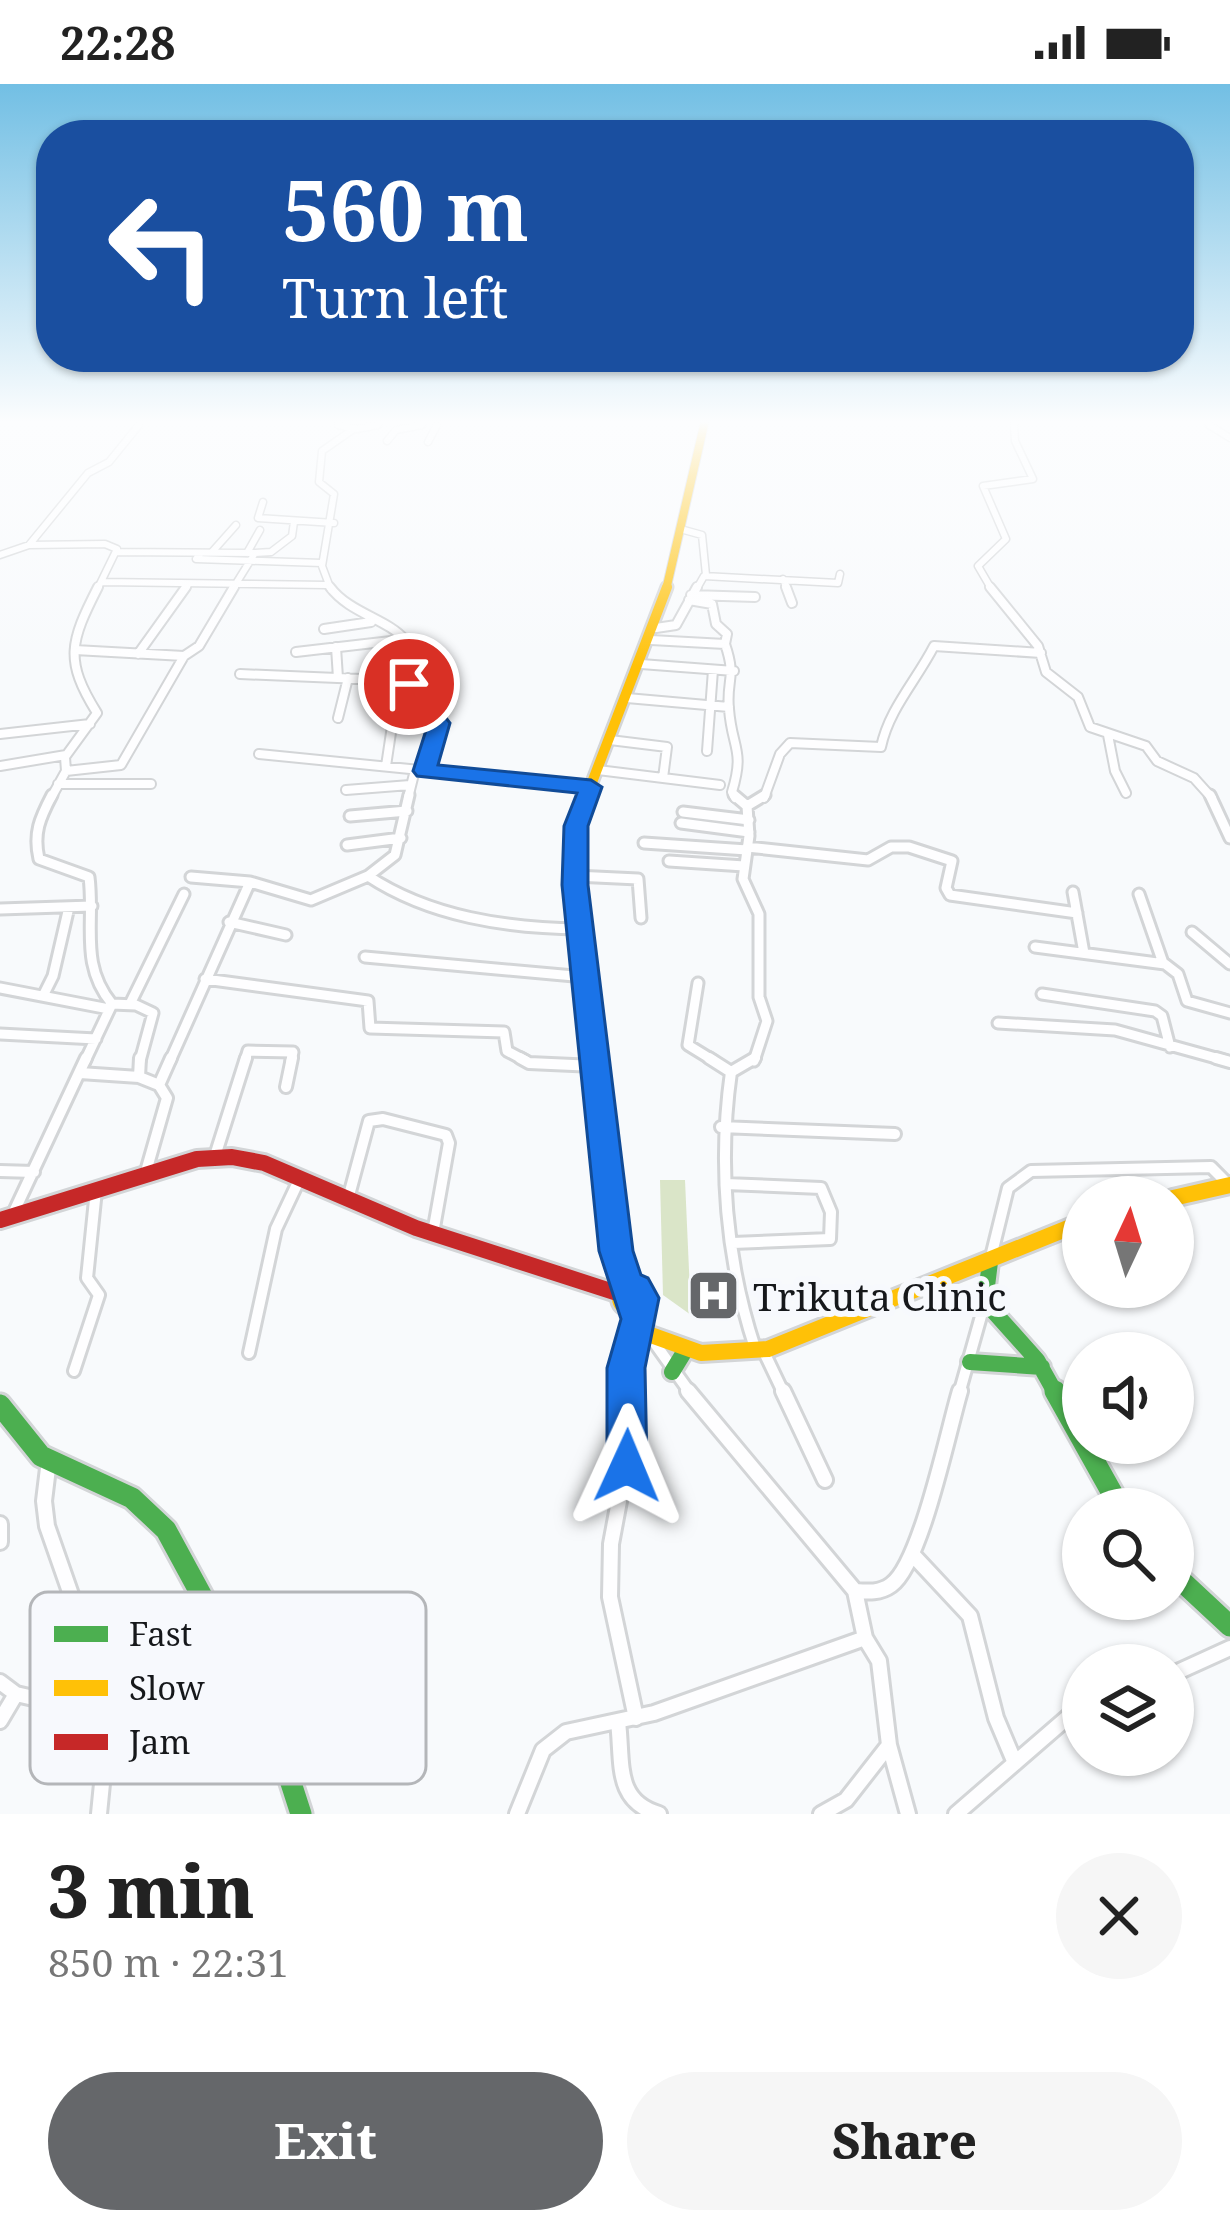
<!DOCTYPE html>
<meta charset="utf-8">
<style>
:root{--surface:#fff;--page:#f6f6f6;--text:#222;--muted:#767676;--accent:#65676a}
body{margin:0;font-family:"Noto Serif",serif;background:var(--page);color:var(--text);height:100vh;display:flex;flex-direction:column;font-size:45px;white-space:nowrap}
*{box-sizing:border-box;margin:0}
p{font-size:39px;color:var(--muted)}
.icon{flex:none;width:66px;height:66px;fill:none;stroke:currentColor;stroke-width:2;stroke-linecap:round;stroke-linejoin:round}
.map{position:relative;height:1730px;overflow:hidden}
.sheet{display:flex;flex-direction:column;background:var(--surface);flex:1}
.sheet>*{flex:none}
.top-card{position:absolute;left:36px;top:36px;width:1158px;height:252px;border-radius:48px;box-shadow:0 3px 9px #0004;background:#1a4fa0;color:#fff;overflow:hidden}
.needle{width:78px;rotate:4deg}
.tools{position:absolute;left:1062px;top:1092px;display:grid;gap:24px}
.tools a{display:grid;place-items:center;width:132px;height:132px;border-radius:50%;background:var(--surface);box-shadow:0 3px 9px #0004;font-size:60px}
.pin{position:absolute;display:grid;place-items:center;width:102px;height:102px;color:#fff;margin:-51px;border:6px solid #fff;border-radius:50%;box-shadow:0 3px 12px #0007}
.me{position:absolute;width:132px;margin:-66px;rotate:1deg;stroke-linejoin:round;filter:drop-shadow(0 0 9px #0008)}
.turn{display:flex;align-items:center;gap:42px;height:252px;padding:0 48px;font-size:54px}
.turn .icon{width:156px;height:156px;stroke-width:2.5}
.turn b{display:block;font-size:84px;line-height:102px}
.round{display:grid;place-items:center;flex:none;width:126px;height:126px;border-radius:63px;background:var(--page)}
.overview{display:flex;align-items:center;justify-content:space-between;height:204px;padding:0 48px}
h1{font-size:72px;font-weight:800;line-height:90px}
.button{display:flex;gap:24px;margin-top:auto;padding:24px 48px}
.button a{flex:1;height:138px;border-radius:72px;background:var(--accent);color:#fff;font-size:48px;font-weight:800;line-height:138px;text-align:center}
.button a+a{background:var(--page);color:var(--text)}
.status{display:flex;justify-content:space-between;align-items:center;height:84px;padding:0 60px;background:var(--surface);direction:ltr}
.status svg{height:33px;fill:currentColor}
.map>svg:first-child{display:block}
.green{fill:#dae5c8}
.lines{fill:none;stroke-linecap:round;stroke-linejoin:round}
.street-far4-casing{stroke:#d3d5d7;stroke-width:9}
.street-far3-casing{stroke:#d3d5d7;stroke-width:12}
.street-far2-casing{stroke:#d3d5d7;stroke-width:15}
.street-far1-casing{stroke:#d3d5d7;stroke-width:16}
.street-casing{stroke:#d3d5d7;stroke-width:20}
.fast-far1-casing{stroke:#d3d5d7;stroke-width:22}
.fast-casing{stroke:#d3d5d7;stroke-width:27}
.slow-far3-casing{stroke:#d3d5d7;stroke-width:10}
.slow-far2-casing{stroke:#d3d5d7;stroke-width:15}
.slow-far1-casing{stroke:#d3d5d7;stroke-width:20}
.slow-casing{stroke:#d3d5d7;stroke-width:22}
.jam-casing{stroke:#d3d5d7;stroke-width:22}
.street-far4{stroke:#fefeff;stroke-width:6}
.street-far3{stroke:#fefeff;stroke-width:8}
.street-far2{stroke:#fefeff;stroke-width:9}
.street-far1{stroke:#fefeff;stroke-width:10}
.street{stroke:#fefeff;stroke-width:14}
.fast-far1{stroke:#4caf50;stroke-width:16}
.fast{stroke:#4caf50;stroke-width:21}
.slow-far3{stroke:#ffc107;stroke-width:8}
.slow-far2{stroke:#ffc107;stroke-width:10}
.slow-far1{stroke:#ffc107;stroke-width:14}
.slow{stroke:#ffc107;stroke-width:16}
.jam{stroke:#c62828;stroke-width:16}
.route{fill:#1a73e8;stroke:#114b97;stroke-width:3}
.labels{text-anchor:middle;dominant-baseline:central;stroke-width:12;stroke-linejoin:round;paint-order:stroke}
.near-poi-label{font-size:39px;fill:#16181b;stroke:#f7f9fd;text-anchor:start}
.key{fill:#f7f9fd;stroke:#b4b6b9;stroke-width:3}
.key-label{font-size:33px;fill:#16181b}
</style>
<div class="status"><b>22:28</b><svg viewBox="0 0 49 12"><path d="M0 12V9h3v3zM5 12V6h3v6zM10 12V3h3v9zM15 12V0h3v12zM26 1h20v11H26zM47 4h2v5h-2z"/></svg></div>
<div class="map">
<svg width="1230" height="1730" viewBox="0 0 1230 1730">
<rect width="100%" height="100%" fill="#f8fafc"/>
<!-- green -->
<path class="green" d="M660,1096h25l6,135 -28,-20z"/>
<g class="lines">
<defs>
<path id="street-far4" d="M338,341l19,4 21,-4
M1209,341l21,13
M387,357l9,-11 26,-5
M428,358l9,-17
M263,418l-5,16 76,5
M684,446l18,5 4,40
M116,468l139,1 -23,37
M212,468l24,-27
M201,469l-5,6 126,4
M247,469l13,-23
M255,469l16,-1 21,-16 2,-14
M0,471l29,-10
M783,495l4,11
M102,498l225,3
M97,506l20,-41 -12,-5 -76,1 59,-72 21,-11 30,-37
M184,506l4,-5
M331,506l-9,-24 12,-72 -15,-12 3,-31 33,-23
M696,506l8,-14 134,7 2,-9
M992,506l-14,-24 28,-27 -23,-53 50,-7 -18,-38 -1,-16"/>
<path id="street-far3" d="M330,503c28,38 99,34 79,94
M786,503l6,16
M990,503l48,59 8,26 32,25 12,30 56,19 11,15 37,17 18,20
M691,511l64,2
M689,516l23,4 4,20 11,10 -2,10
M656,544l20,-3 21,-38
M324,545l47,-7
M651,556l74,4c12,35 1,35 4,65 3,40 16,40 3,83l3,6
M336,563l2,31
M296,568l112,-13
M138,570l48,-67
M184,572l15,-10 35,-59
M641,580l93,7
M240,590l169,7 30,42 -14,48
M627,614l102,9
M338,634l10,-40
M0,650l90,-10
M1108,651l7,36 11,22
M610,656l57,7 -4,31
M707,667l6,-81
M259,670l332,33
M0,682l66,-11
M386,682l9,-60 -3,-24
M598,686l122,15
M66,687l55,-6 63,-109 -109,-6
M58,700h93
M346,706l64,-5
M51,714l15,-27 -1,-14 32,-44c-33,-53 -27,-71 1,-126
M408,714l7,-28
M764,714l16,-44 10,-11 91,4c8,-38 35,-66 53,-101l107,7"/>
<path id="street-far2" d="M52,711c-12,23 -19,38 -13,64l50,18c6,47 -10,87 23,127
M734,711l13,11 18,-11
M1210,711l20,43
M747,722l2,30 -6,43 16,35v83l8,24 -13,40
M683,728l66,8
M350,732l57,-5
M681,739l68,9
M644,759l103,7
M347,761l54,-7
M747,763l121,13 23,-13h18l43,14 -6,27 4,7 127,18
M669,777l75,5
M368,792c62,41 139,52 212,53
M575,792l63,3 3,39
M191,793l59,5 61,18 57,-24 27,-21 14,-60
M1073,808l11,61
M1139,810l24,69
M0,825l92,-3
M229,838l57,13
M1192,848l38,32
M1035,863l130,17 13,10 9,27 43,12
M365,873l220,20
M205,895l163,22 2,27 134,4 3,19 19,10
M698,899l-10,62 26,16
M0,904l109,21
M44,910l9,-18 16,-69
M1042,910l113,17 7,5 8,31
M130,920l54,-110
M998,939l117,7 112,31
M0,950l96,5
M85,977l27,-57 24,1 17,8 -13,48
M170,977l80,-179
M245,977l3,-10 45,1 -2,9"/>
<path id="street-far1" d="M520,974l9,5 66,3
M709,974l22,14c-13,92 -5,188 24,276
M1216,974l14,4
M731,988l24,-14
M80,989l59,4 20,8
M139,993l1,-19
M286,1003l6,-29
M721,1043l174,7
M215,1072l31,-98
M0,1087l34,1
M145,1091l22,-77 -8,-13 12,-27
M726,1100l95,4 10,24 -1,27 -97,4
M348,1115l21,-78 14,-2 63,16 3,8 -16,90
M12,1132l74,-158
M991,1173l17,-69 23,-17 180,-4 18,18
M651,1254l40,56
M763,1266l21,44
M249,1269l27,-124 24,-51
M74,1287l25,-76 -12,-17 9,-88
M627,1310l-1,-26 12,-45
M959,1310l26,-92"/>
<path id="street" d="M627,1307l1,62 -17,91 -1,53 26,121
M688,1307l167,200c13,1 25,2 36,-6 30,-21 57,-154 69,-194
M783,1307l42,89
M49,1376l-5,41 3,25 57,163 3,44 -8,81
M0,1440v18
M913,1471l57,61 26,102 19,45
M855,1507l10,47 14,23 10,84 19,69
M1173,1590l57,-26
M0,1598l16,12
M104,1605l119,-52
M0,1637l16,-27 35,8 49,-20
M618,1638c5,41 -4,79 41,92
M517,1730l26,-64 23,-18 88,-19 211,-75
M821,1730l25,-14 43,-55
M956,1730l127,-110"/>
<path id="fast-far1" d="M990,1178l-5,40 52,58 19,34
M970,1278l72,5
M672,1288l14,-23"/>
<path id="fast" d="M1055,1307l66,118
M0,1321l41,51 91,42 34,32 107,197 28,87
M1173,1489l57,53"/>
<path id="slow-far3" d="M666,506l38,-165"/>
<path id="slow-far2" d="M586,714l81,-211"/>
<path id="slow-far1" d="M587,711c-28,75 -1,188 8,266"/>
<path id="slow" d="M594,974l22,193 11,38
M1173,1114l57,-13
M620 1214a10 10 0 1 1 20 0a10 10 0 1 1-20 0Z
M634,1224l14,26 53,19 67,-4 315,-127"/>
<path id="jam" d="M0,1136l197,-61 35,-2 32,6 152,65 204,66"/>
</defs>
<!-- street-far4 casing -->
<use href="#street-far4" class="street-far4-casing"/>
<!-- street-far3 casing -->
<use href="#street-far3" class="street-far3-casing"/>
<!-- street-far2 casing -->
<use href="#street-far2" class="street-far2-casing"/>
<!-- street-far1 casing -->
<use href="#street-far1" class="street-far1-casing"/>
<!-- street casing -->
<use href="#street" class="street-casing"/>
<!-- fast-far1 casing -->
<use href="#fast-far1" class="fast-far1-casing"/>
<!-- fast casing -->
<use href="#fast" class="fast-casing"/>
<!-- slow-far3 casing -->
<use href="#slow-far3" class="slow-far3-casing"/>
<!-- slow-far2 casing -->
<use href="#slow-far2" class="slow-far2-casing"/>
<!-- slow-far1 casing -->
<use href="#slow-far1" class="slow-far1-casing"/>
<!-- slow casing -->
<use href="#slow" class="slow-casing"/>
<!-- jam casing -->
<use href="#jam" class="jam-casing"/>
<!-- street-far4 -->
<use href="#street-far4" class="street-far4"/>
<!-- street-far3 -->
<use href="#street-far3" class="street-far3"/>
<!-- street-far2 -->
<use href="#street-far2" class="street-far2"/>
<!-- street-far1 -->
<use href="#street-far1" class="street-far1"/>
<!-- street -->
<use href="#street" class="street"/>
<!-- fast-far1 -->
<use href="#fast-far1" class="fast-far1"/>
<!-- fast -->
<use href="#fast" class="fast"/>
<!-- slow-far3 -->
<use href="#slow-far3" class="slow-far3"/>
<!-- slow-far2 -->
<use href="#slow-far2" class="slow-far2"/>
<!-- slow-far1 -->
<use href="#slow-far1" class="slow-far1"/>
<!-- slow -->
<use href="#slow" class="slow"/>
<!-- jam -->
<use href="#jam" class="jam"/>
</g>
<!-- sky -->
<linearGradient id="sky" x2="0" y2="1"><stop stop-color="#72bfe4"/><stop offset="0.58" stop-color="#fcfdfe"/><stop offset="1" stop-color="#fcfdfe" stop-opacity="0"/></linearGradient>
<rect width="1230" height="583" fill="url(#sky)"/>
<!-- route -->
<path class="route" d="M409,593l7,2 34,44 -12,42 153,15 11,7 -14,39v59l45,366 8,24 7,3 11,20 -14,70 2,98 -6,14 -14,6 -14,-6 -6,-14v-98l14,-49 -22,-68 -37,-366 2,-59 13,-33 -160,-17 -4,-5 15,-47 -30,-40z"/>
<!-- icons -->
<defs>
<symbol id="hospital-square" viewBox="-11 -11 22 22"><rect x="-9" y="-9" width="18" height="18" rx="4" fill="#65676a" stroke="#f7f9fd"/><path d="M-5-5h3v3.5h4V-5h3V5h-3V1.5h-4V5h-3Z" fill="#fff"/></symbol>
</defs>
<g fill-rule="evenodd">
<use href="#hospital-square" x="684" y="1182" width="59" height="59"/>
</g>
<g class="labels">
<!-- near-poi labels -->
<g class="near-poi-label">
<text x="753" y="1211">Trikuta Clinic</text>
</g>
</g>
<!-- legend -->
<rect x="30" y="1508" width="396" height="192" rx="18" class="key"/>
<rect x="54" y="1542" width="54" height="16" fill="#4caf50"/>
<rect x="54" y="1596" width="54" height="16" fill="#ffc107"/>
<rect x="54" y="1650" width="54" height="16" fill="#c62828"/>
<g class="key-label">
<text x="129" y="1562">Fast</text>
<text x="129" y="1616">Slow</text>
<text x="129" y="1670">Jam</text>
</g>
</svg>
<div class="tools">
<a><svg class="needle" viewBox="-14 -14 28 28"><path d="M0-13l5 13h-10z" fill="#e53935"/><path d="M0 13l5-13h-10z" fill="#767676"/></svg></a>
<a><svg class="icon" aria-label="sound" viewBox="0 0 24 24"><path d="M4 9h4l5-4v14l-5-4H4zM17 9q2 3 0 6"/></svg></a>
<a><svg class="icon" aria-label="search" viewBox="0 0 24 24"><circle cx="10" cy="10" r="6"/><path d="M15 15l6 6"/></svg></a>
<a><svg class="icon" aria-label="layers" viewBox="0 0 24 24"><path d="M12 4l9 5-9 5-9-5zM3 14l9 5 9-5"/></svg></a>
</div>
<div class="pin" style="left:409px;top:600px;background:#d93025"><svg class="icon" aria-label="arrive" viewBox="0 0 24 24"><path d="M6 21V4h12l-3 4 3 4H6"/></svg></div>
<svg class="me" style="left:627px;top:1382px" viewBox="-20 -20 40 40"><path d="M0-17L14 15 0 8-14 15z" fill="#1a73e8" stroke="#fff" stroke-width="4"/></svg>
<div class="top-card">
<div class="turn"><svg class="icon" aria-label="left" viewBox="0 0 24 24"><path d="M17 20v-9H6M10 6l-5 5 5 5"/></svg><div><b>560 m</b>Turn left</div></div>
</div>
</div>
<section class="sheet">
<div class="overview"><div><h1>3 min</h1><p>850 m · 22:31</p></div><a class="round"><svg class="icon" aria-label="close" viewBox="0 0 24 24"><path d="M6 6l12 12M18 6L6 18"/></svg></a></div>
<div class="button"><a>Exit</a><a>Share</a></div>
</section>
